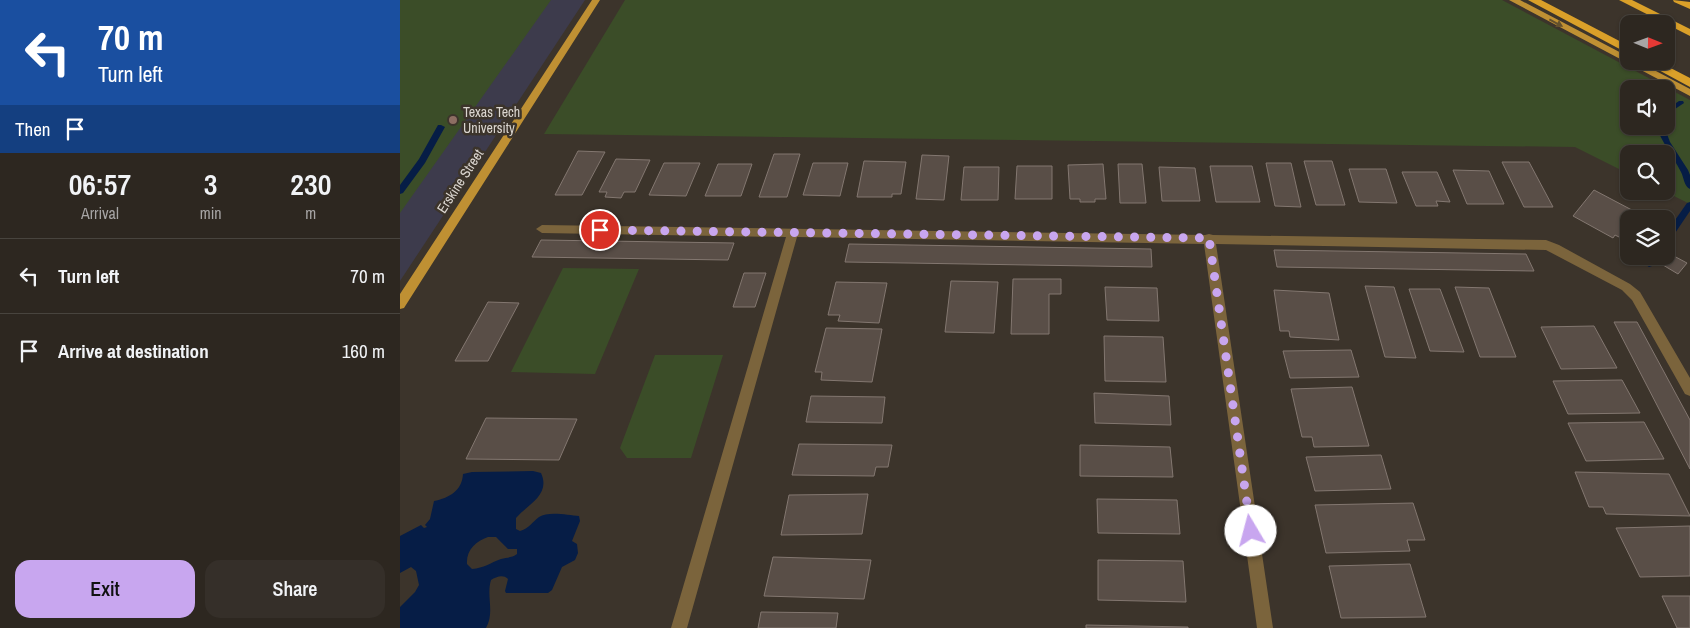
<!DOCTYPE html>
<style>
:root{--surface:#2d2720;--page:#352f29;--text:#f1f3f6;--muted:#a7a5a5;--line:#48443e;--accent:#c8a6ef}
body{margin:0;font-family:"Archivo Narrow",sans-serif;background:var(--page);color:var(--text);height:100vh;display:flex;flex-direction:column;font-size:19px;white-space:nowrap}
*{box-sizing:border-box;margin:0}
p{font-size:16px;color:var(--muted)}
.icon{flex:none;width:28px;height:28px;fill:none;stroke:currentColor;stroke-width:2;stroke-linecap:round;stroke-linejoin:round}
.map{position:relative;flex:1;overflow:hidden}
.panel{display:flex;flex-direction:column;background:var(--surface);width:400px}
.panel>*{flex:none}
.hud{background:#1a4fa0;color:#fff;overflow:hidden}
.needle{width:32px;rotate:91deg}
.tools{position:absolute;left:1220px;top:15px;display:grid;gap:10px}
.tools a{display:grid;place-items:center;width:55px;height:55px;border-radius:10px;background:var(--surface);box-shadow:0 1px 4px #0004,0 0 0 1px var(--line);font-size:25px}
.pin{position:absolute;display:grid;place-items:center;width:42px;height:42px;color:#fff;margin:-21px;border:2px solid #fff;border-radius:50%;box-shadow:0 1px 5px #0007}
.me{position:absolute;width:55px;margin:-28px;rotate:352deg;stroke-linejoin:round;filter:drop-shadow(0 0 4px #0008)}
.turn{display:flex;align-items:center;gap:18px;height:105px;padding:0 15px;font-size:22px}
.turn .icon{width:65px;height:65px;stroke-width:2.5}
.turn b{display:block;font-size:35px;line-height:42px}
.then{display:flex;align-items:center;height:48px;padding:0 15px;background:#0003;gap:10px;font-size:19px}
.eta{display:flex;justify-content:space-evenly;align-items:center;height:85px;text-align:center}
.eta b{font-size:30px;font-weight:600;line-height:35px}
.cta{display:flex;gap:10px;margin-top:auto;padding:10px 15px}
.cta a{flex:1;height:58px;border-radius:15px;background:var(--accent);color:#111;font-size:20px;font-weight:600;line-height:58px;text-align:center}
.cta a+a{background:var(--page);color:var(--text)}
ul{padding:0;list-style:none}
li{display:flex;align-items:center;gap:15px;height:75px;padding:0 15px;border-top:1px solid var(--line)}
li div{flex:1}
li b{display:block;font-size:19px}
li em{font-style:normal}
main{display:flex;flex:1;min-height:0}
.map>svg:first-child{display:block}
.education{fill:#3d3b4c}
.green{fill:#3b4d28;fill-rule:evenodd}
.water{fill:#061d46;fill-rule:evenodd}
.lines{fill:none;stroke-linecap:round;stroke-linejoin:round}
.stream{fill:#061d46;fill-rule:evenodd}
.building{fill:#594e47;stroke:#837770}
.minor{fill:#7b643c;fill-rule:evenodd}
.major{fill:#bf9033;fill-rule:evenodd}
.highway{fill:#daa029;fill-rule:evenodd}
.oneway{fill:#63502d}
.route{stroke:#c8a6ef;stroke-width:9;stroke-dasharray:0 16.2}
.education-dot{fill:#8d6e63;stroke:#3c342b;stroke-width:2}
.labels{text-anchor:middle;dominant-baseline:central;stroke-width:5;stroke-linejoin:round;paint-order:stroke}
.poi-label{font-size:14px;fill:#dbd6d0;stroke:#3c342b;text-anchor:start}
.street-label{font-size:14px;fill:#dbd6d0;stroke:#3c342b}
</style>
<main>
<section class="panel">
<div class="hud">
<div class="turn"><svg class="icon" aria-label="left" viewBox="0 0 24 24"><path d="M17 20v-9H6M10 6l-5 5 5 5"/></svg><div><b>70 m</b>Turn left</div></div>
<div class="then">Then<svg class="icon" aria-label="arrive" viewBox="0 0 24 24"><path d="M6 21V4h12l-3 4 3 4H6"/></svg></div>
</div>
<div class="eta">
<div><b>06:57</b><p>Arrival</p></div>
<div><b>3</b><p>min</p></div>
<div><b>230</b><p>m</p></div>
</div>
<ul>
<li><svg class="icon" aria-label="left" viewBox="0 0 24 24"><path d="M17 20v-9H6M10 6l-5 5 5 5"/></svg><div><b>Turn left</b></div><em>70 m</em></li>
<li><svg class="icon" aria-label="arrive" viewBox="0 0 24 24"><path d="M6 21V4h12l-3 4 3 4H6"/></svg><div><b>Arrive at destination</b></div><em>160 m</em></li>
</ul>
<div class="cta"><a>Exit</a><a>Share</a></div>
</section>
<div class="map">
<svg width="1290" height="628" viewBox="0 0 1290 628">
<rect width="100%" height="100%" fill="#3c342b"/>
<!-- education -->
<path class="education" d="M0,0h185l-185,281z"/>
<!-- green -->
<path class="green" d="M0,0h151l-151,213z
M225,0h877l188,100v104l-26,-13h2v-37h-37v20l-54,-27 -1031,-13zM1229,89h37v37h-37z
M163,268l76,1 -44,105 -84,-2z
M255,355h68l-32,103h-64l-7,-10z"/>
<!-- water -->
<path class="water" d="M133,471l8,2c10,22 -13,31 -25,45v11l4,2c10,-3 12,-9 19,-14 9,-6 29,-2 40,-1l1,5 -8,20 5,3 1,9 -3,7 -13,7 -10,23 -4,3h-42l-1,-2 3,-12c-5,-5 -12,-2 -17,1 -5,16 4,32 -5,48h-86v-21l15,-15 4,-7 -3,-14 -5,-4 -11,6v-37l21,-11 3,3 3,-1 -2,-2 5,-6 4,-18c15,-3 28,-10 29,-27l9,-2zM88,537h8l12,12h9v5c-5,4 -10,3 -16,5 -11,4 -17,9 -29,10l-5,-5c-1,-14 9,-23 21,-27z"/>
<g class="lines">
<!-- stream -->
<path class="stream" d="M1279,101h4l1,2 -18,12v-5z
M38,125h3l4,2 -20,36 -22,30 -3,1v-9l19,-26z
M1256,126h8l6,16 18,28 2,5v14c-6,-3 -6,-11 -9,-17 -8,-16 -19,-29 -25,-46z
M1290,202v9l-21,31 -3,1v-10l21,-30z
M1250,256h9l-7,10 -3,1 -4,-3z"/>
</g>
<!-- building -->
<path class="building" d="M178,151l27,1 -23,43h-27z
M374,154h26l-13,43h-28z
M522,155l27,1 -5,44 -28,-1z
M216,159l34,1 -15,32h-11l-3,6 -16,-1 2,-5h-8z
M464,161l42,1 -5,32h-9v3h-35z
M904,161h28l13,44h-29z
M1102,162h27l24,45h-29z
M264,163h36l-14,33 -37,-1z
M413,163h35l-8,33 -37,-1z
M866,163h25l10,44 -26,-1z
M318,164h34l-11,32h-36z
M703,164l3,35h-11v3h-15v-3h-10l-2,-34z
M718,164h24l4,39h-26z
M617,166h35v33h-37z
M810,166h42l8,36h-44z
M564,167h35l-1,33h-37z
M759,167l36,1 5,33h-38z
M949,169h37l11,34 -38,-1z
M1053,170l36,1 15,33h-37z
M1002,172h35l13,30 -14,-1 2,5h-22z
M1194,190l53,28 -18,1v23l-14,-7 -2,3 -40,-22z
M141,240l193,3 -6,17 -196,-3z
M449,244l302,5 1,18 -307,-5z
M874,250l252,4 8,17 -257,-4z
M1272,255l15,8 -9,11 -15,-9z
M344,273h22l-11,34h-22z
M613,279h48v15h-12v40h-38z
M551,281l47,1 -4,51 -49,-1z
M436,282l51,1 -8,40 -41,-2 2,-6h-12z
M965,286l29,1 22,71 -31,-1z
M705,287l52,1 2,33 -52,-1z
M1055,287l34,1 27,69h-36z
M1009,289h31l24,63 -34,-1z
M874,290l55,3 10,47 -49,-3 -1,-6h-9z
M88,302l31,1 -31,58h-33z
M1214,322h23l53,98v49z
M1194,326l23,42 -56,1 -20,-42z
M426,328l56,1 -10,53 -51,-2 1,-8h-7z
M704,336l59,1 3,45 -61,-1z
M951,350l8,27 -69,1 -7,-27z
M1222,380l18,33 -72,1 -15,-33z
M952,387l17,59 -55,1 -2,-10h-10l-11,-48z
M694,393l75,3 2,29 -76,-2z
M411,396l74,1 -3,26 -76,-1z
M86,418l91,1 -18,41 -93,-1z
M1244,422l20,37 -78,2 -18,-38z
M399,444l93,1 -4,22h-12l-2,9 -82,-1z
M680,445l90,2 3,30 -93,-1z
M981,455l10,34 -76,2 -9,-34z
M1175,472l94,2 21,42 -84,-2 -3,-7h-14z
M468,494l-6,40 -81,1 8,-40z
M697,499l80,1 3,34 -82,-1z
M1013,503l12,37h-18l3,11 -84,2 -11,-48z
M1290,526v50l-50,1 -24,-49z
M373,557l98,3 -7,39 -100,-3z
M698,560l85,1 3,41 -88,-2z
M1010,564l16,53 -85,1 -12,-52z
M1262,596h28v32h-13z
M361,612l77,1 -2,15h-78z
M686,625l102,2v1h-102z"/>
<g class="lines">
<!-- minor -->
<path class="minor" d="M142,225l663,10 4,-1 4,1 333,5 13,5 71,39 10,8 50,86v18l-5,-2 -53,-94 -10,-10 -76,-40 -330,-6 57,384h-16l-53,-384 -407,-7 -110,391h-16l115,-391 -244,-4 -6,-4z"/>
<!-- major -->
<path class="major" d="M192,0h8l-196,308 -4,1v-15z
M1109,0h11l109,57v4h8l53,28v7z"/>
<!-- highway -->
<path class="highway" d="M1128,0h13l88,46v8z
M1219,0h13l58,29v7z
M1273,0l17,2v7l-16,-7z
M1242,61h15l33,17v9z"/>
</g>
<!-- one-way arrows -->
<defs><path id="oneway-solid" d="M-6-.8H1V-3.2L6.5 0L1 3.2V.8H-6Z" transform="scale(1.25)"/></defs>
<use class="oneway" href="#oneway-solid" transform="translate(1156 23) rotate(28)"/>
<g class="lines">
<!-- route -->
<path class="route" d="M200,230l609,8 42,293"/>
</g>
<!-- markers -->
<circle class="education-dot" cx="53" cy="120" r="5"/>
<g class="labels">
<!-- poi labels -->
<g class="poi-label">
<text x="63" y="112">Texas Tech<tspan x="63" dy="16">University</tspan></text>
</g>
<!-- street labels -->
<g class="street-label">
<text transform="translate(60 181) rotate(-57)">Erskine Street</text>
</g>
</g>
</svg>
<div class="tools">
<a><svg class="needle" viewBox="-14 -14 28 28"><path d="M0-13l5 13h-10z" fill="#e53935"/><path d="M0 13l5-13h-10z" fill="#a7a5a5"/></svg></a>
<a><svg class="icon" aria-label="sound" viewBox="0 0 24 24"><path d="M4 9h4l5-4v14l-5-4H4zM17 9q2 3 0 6"/></svg></a>
<a><svg class="icon" aria-label="search" viewBox="0 0 24 24"><circle cx="10" cy="10" r="6"/><path d="M15 15l6 6"/></svg></a>
<a><svg class="icon" aria-label="layers" viewBox="0 0 24 24"><path d="M12 4l9 5-9 5-9-5zM3 14l9 5 9-5"/></svg></a>
</div>
<div class="pin" style="left:200px;top:230px;background:#d93025"><svg class="icon" aria-label="arrive" viewBox="0 0 24 24"><path d="M6 21V4h12l-3 4 3 4H6"/></svg></div>
<svg class="me" style="left:851px;top:531px" viewBox="-20 -20 40 40"><circle r="19" fill="#fff"/><path d="M0-13L10 11 0 6-10 11z" fill="#c8a6ef"/></svg>
</div>
</main>
